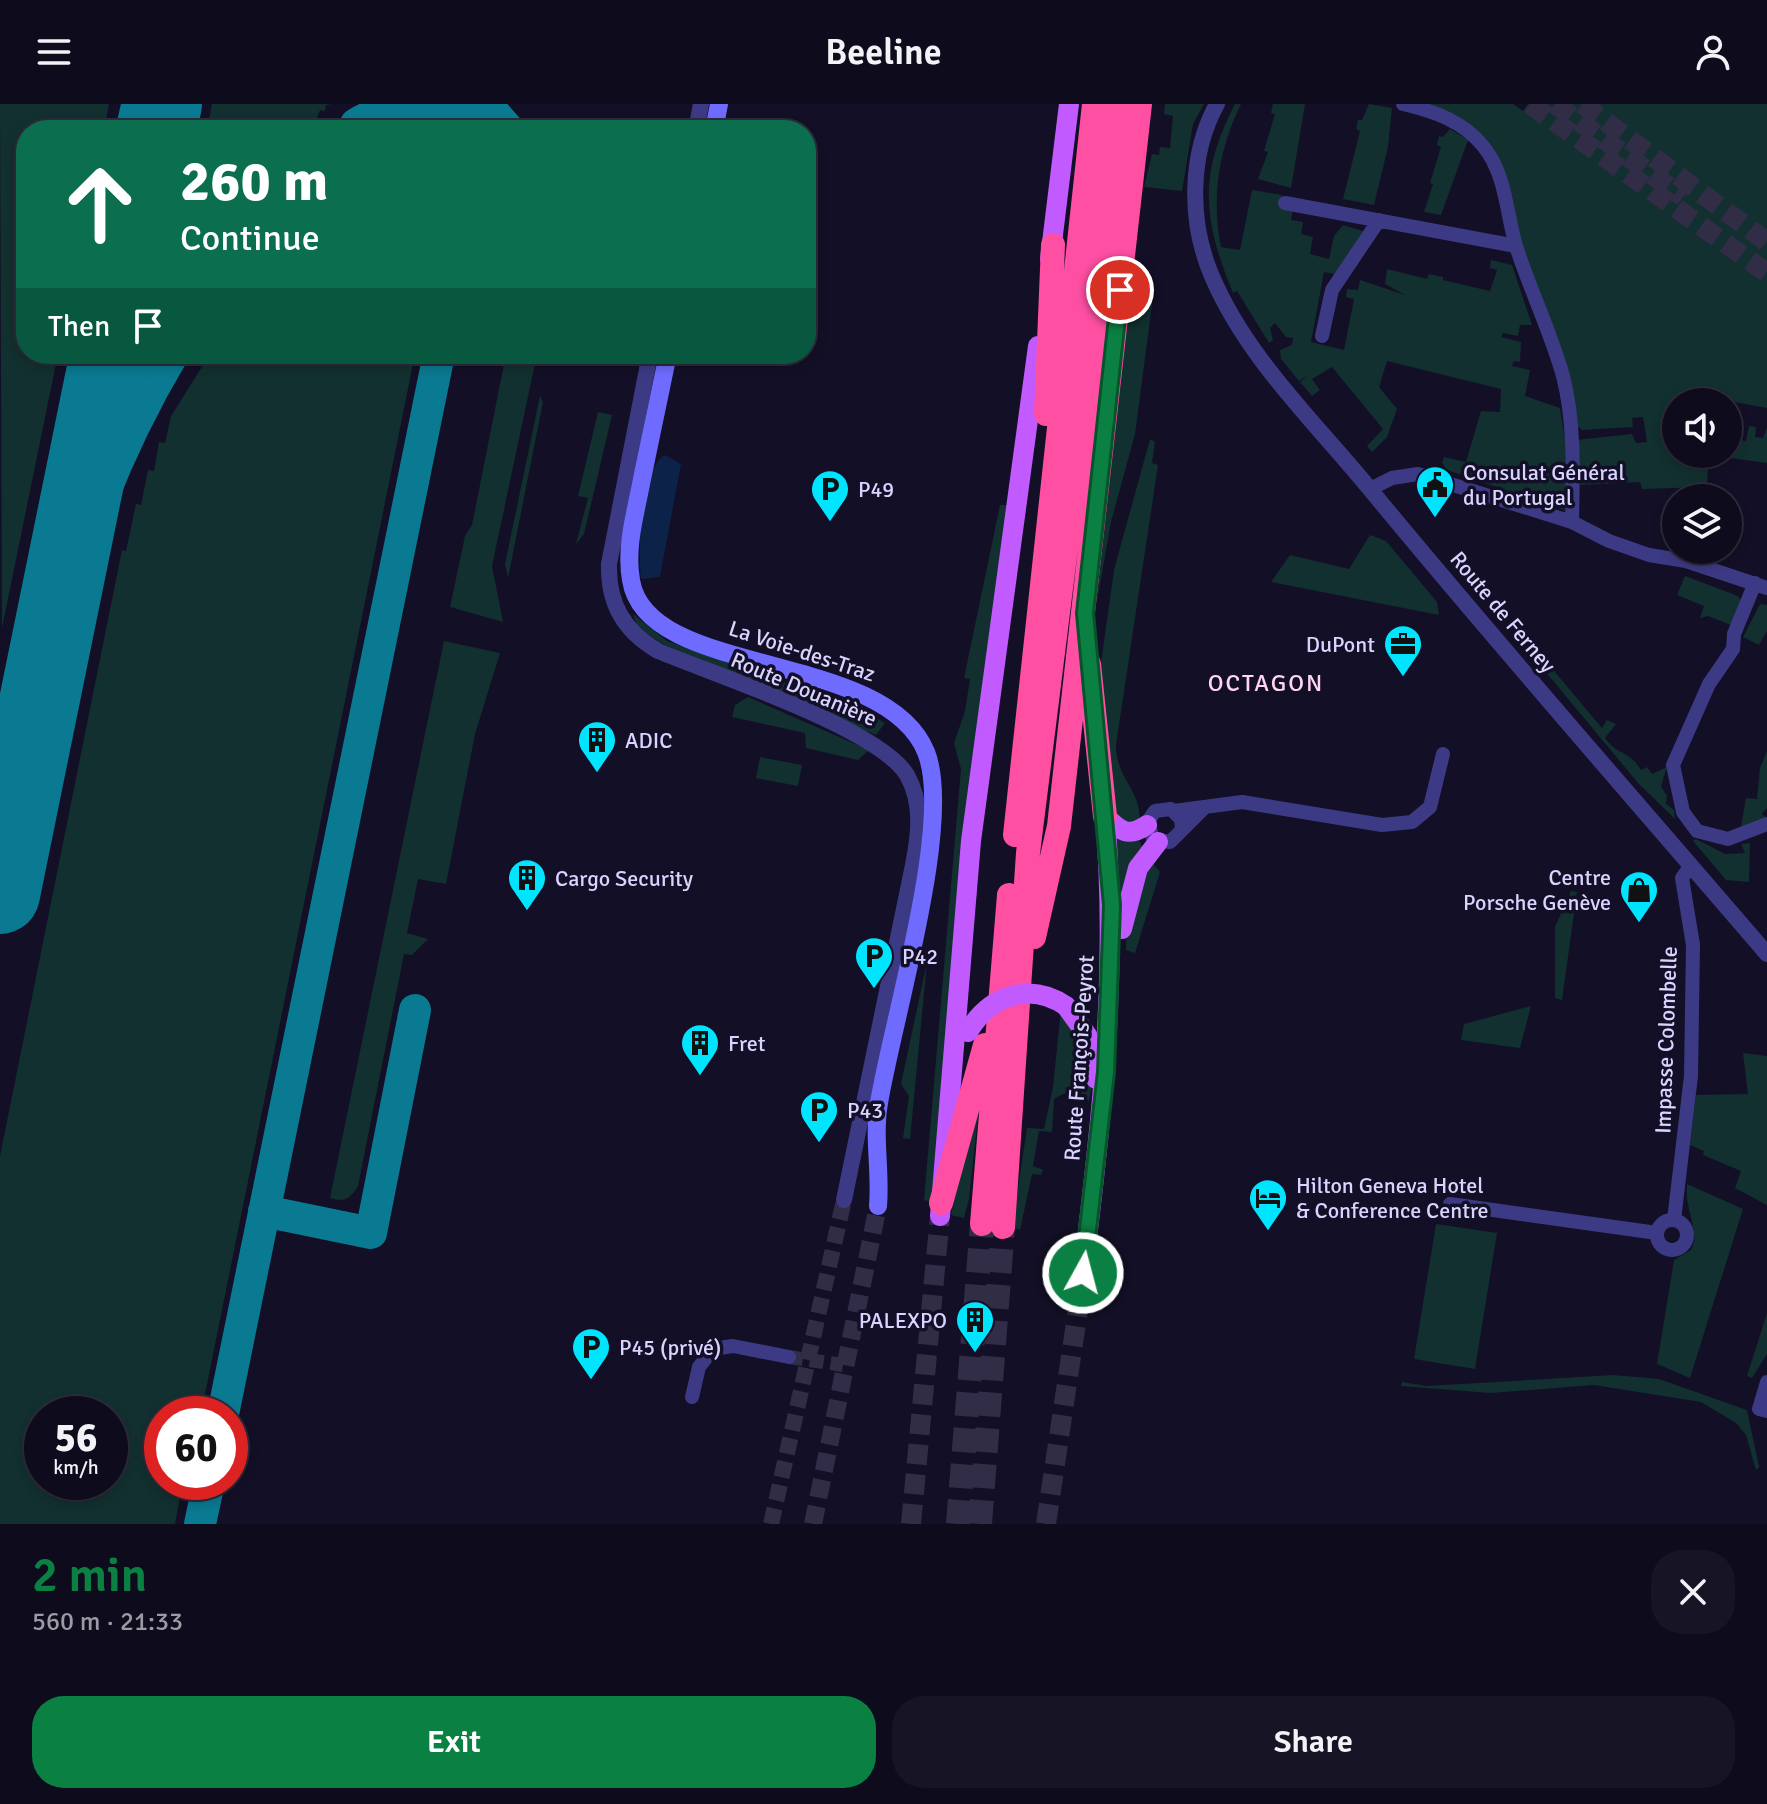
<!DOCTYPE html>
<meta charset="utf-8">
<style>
:root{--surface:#0e0b1c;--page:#171425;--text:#f1f3f6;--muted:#9b9ba3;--line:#2e2b3b;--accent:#0b8043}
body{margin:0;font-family:Signika,sans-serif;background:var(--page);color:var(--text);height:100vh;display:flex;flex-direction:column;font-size:30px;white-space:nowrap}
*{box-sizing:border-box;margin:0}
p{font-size:26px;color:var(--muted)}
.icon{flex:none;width:44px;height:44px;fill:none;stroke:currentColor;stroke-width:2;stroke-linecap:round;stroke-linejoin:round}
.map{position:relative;height:1420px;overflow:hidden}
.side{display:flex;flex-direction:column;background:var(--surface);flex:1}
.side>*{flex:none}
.guide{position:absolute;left:16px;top:16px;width:800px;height:244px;border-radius:32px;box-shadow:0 4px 12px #0003,0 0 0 2px var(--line);background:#0b6e4f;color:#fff;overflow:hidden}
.controls{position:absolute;left:1662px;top:284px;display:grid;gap:16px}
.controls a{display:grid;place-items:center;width:80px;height:80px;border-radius:50%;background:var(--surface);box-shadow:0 4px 12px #0003,0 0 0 2px var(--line);font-size:40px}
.speed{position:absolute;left:24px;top:1292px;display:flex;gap:16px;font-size:40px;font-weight:700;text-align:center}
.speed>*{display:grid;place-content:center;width:104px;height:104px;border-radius:50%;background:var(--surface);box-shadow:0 4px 12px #0003,0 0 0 2px var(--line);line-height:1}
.speed small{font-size:20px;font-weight:400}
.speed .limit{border:12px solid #d22;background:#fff;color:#111}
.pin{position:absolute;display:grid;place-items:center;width:68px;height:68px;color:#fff;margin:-34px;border:4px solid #fff;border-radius:50%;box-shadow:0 2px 8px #0007}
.me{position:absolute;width:88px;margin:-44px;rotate:7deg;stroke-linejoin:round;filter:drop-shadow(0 0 6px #0008)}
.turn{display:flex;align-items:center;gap:28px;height:168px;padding:0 32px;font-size:36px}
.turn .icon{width:104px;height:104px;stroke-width:2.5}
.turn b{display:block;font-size:56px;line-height:68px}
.then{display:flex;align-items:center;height:76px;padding:0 32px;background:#0003;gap:16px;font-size:30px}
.round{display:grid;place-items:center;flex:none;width:84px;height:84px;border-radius:32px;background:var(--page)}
.head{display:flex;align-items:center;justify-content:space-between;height:136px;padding:0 32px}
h1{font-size:48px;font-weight:600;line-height:60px;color:var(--accent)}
.button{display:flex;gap:16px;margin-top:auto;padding:16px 32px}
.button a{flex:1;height:92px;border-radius:32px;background:var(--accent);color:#fff;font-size:32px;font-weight:600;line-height:92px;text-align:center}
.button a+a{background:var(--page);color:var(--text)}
header{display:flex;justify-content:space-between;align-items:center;height:104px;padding:0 32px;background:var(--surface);font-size:36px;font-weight:600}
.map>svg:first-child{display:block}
.green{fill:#12302f;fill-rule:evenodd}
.water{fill:#0c2248}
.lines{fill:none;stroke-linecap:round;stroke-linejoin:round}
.taxiway{stroke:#0a7a92;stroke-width:32}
.runway{stroke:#0a7a92;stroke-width:80}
.minor-tunnel{stroke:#312d47;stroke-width:14;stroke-dasharray:14 7;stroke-linecap:butt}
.tertiary-tunnel{stroke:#312d47;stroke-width:16;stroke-dasharray:16 8;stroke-linecap:butt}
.secondary-tunnel{stroke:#312d47;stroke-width:18;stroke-dasharray:18 9;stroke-linecap:butt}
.primary-tunnel{stroke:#312d47;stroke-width:20;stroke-dasharray:20 10;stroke-linecap:butt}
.motorway-tunnel{stroke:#312d47;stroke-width:24;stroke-dasharray:24 12;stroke-linecap:butt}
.minor{stroke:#3d3a85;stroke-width:14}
.tertiary{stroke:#3d3a85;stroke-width:16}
.secondary{stroke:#6f6bff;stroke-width:18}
.primary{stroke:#c25bff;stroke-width:20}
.motorway{stroke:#ff4fa3;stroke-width:24}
.primary-bridge{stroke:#c25bff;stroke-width:20}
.route-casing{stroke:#07532c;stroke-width:20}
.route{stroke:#0b8043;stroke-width:14}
.labels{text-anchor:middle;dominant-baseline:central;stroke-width:7;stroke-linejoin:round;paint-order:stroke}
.poi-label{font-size:22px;fill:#d9d4ff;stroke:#130f26;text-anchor:start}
.street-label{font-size:22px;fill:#d9d4ff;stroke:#130f26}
.neighbourhood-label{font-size:24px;letter-spacing:2px;fill:#ffd6f0;stroke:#130f26}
</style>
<header><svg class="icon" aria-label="menu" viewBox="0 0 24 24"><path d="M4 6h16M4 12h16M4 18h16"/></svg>Beeline<svg class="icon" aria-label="person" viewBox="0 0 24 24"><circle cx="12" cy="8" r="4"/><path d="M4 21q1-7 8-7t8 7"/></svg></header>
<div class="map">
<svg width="1767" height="1420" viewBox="0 0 1767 1420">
<rect width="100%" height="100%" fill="#130f26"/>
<!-- green -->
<path class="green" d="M0,0h109l-5,26h-78v224h32l-56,274z
M212,0h120l-6,1 -1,6 -5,-1 -5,13 -8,7h-100z
M1165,0h39l-11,20 -11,67 -38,-4 8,-33 7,1 1,-8 10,1 3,-32 -9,-2z
M1235,0h6c-22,44 -30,94 -20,143l19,3 12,-60 30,5 -3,12 14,2 -2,11 12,2 -2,12 12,3 -3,17 19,5 5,-23 9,-11 23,7 -28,43 -14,-3 -13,70 33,8 10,-51 -8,-2 1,-8 11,1 2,-10 45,15 -20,-11 2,-15 40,10 2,-5 14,3v3l47,11 7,-21 -7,-2 1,-8 21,5 20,60h-12l-2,11 -15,-3 -2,4 20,5 -1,20 -6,-1 -2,5 18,4 -5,26 35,12 6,38 1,61 -3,3 -117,-40 -5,-7 2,-6 22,5 15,-51 19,1 1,-23 -114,-28 -8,26 18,22 -10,28 -15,15 -5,-6 16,-17 -51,-62 -20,12 8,11 -8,6 -12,-14 8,-7 -9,6 -18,-22 -1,-9 12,-5 1,-7 -7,-1 -11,-14 -5,5 3,12 -4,3 -32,-52 -4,2c-30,-73 -35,-118 2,-189z
M1273,0h32l-14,84 -33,-9 10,-27 -4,-1 11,-37 -4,-1z
M1369,0l23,4 -4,39 -14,58 -31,-6 17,-68 -4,-2 2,-9h4z
M1419,0h94l10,7 5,-7h239v304l-49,-9 -42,3v52h52v-23l1,7 17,3 3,-15 7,1 -1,10 8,1 4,-11v36l-58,-8 -2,32 -65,2 -2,-7 -61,3 -3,-45 56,-6 4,9 11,-1 -4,-25 -11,1 1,9 -51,3 -7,-6 -78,-266z
M1450,25l18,11 -27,75 -17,-3 9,-28 -3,-1 11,-36 -4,-2 2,-9 4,1z
M1132,171l15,4 5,26 -17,129 -24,88 -15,85z
M210,250h205l-214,1060h-39v68h21l-8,42h-175v-368l122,-606 4,1 10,-47 5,1 7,-35 6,1 5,-29 6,1 6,-27zM110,1310v68h-68v-68z
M506,250h31l-45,212 11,56 -53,-15 15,-71 7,-11z
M540,292l3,6 -35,176 -3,-14z
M598,308l14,3 -28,119 -8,10 12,-46 -10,-2z
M1150,335l5,3 -3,21 6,2 -42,280c-1,31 27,49 23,75l-15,8 -17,-31 -7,-127 14,-100z
M1000,401h9l-77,697 -8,-2 37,-431 -7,-26 11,-32 5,-32 -6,-1z
M1370,431l16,6 51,61 2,13 -168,-33 19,-27 59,14z
M1685,472l53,20 3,4 -10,25 -23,-9 -8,2 4,-12 -27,-11z
M1760,500l7,1v26l-8,14 -16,-8z
M633,510l34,27 194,68 24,14 -9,12 -201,-85c-15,-8 -39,-19 -42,-36z
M1528,536l74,88 5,-8 9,4 -11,14c12,17 25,13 36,32l6,-3 5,7 15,-7 -6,19 6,10 -1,8 8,6 1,9 -37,-36 -113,-136z
M444,537l56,12 -25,81 -29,150 -28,-5 -11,54 21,6 -16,16 -8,-1 -46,232c-7,12 -13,17 -28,12z
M748,593l121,53 -11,10 -52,-12 -1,-15 -73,-16 3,-12z
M1767,647v57l-5,6 5,5 -27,13 6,-34 11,1 3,-31z
M760,653l42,8 -4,21 -42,-8z
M1114,733l24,1 6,13 -25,58z
M1696,735l29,15 20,-1 -4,-9 9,-1 -1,39 -23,-2 -33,-39z
M1152,758l8,10 -25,81 -9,-3c2,-35 2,-60 26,-88z
M1571,787l6,1 -15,108 -7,-2v-71z
M927,858l-17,177 -7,-1 6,-42 -8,-12z
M1531,902l-11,42 -59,-8 3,-16z
M1061,905l15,14 16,61 -3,17c-13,-11 -21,-11 -35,-2l-2,33 -13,-1 -6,35 10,4 -2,5 -9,-1 -12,56 -8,-3 15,-99 17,1 9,-42z
M1743,949l24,3v149l-32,-17 6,-17 -38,-16 1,-4 -14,-6 6,-50 52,-1z
M983,967l-14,128 -5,19 -13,-3z
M1687,1080l56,25 -53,169 -33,-14 17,-104 17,-10c10,-20 -7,-39 -4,-66z
M1436,1120l61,9 -22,136 -61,-10z
M1767,1209v41l-15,24 -5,-2z
M1613,1271l46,4 88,31 12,57 -3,3 -10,-35 -10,-12 -35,-21 -107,-17 -104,8 -89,-7 1,-4 25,4z"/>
<!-- water -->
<path class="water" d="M665,351l16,9 -21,113 -19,2c-3,-29 -2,-109 24,-124z"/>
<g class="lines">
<!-- taxiway -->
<path class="taxiway" d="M486,0l23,26
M423,8l23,2 23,-10
M356,20c29,-18 70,-20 95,6
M11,735c36,-176 68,-328 162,-485
M264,1107l107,22 44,-223
M223,1310l216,-1060
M200,1420l9,-42"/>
<!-- runway -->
<path class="runway" d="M156,26l6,-26
M0,790l110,-540"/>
<!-- minor-tunnel -->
<path class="minor-tunnel" d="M789,1253l54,8"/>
<!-- tertiary-tunnel -->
<path class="tertiary-tunnel" d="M771,1420l73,-324"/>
<!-- secondary-tunnel -->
<path class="secondary-tunnel" d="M813,1420l65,-318"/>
<!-- primary-tunnel -->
<path class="primary-tunnel" d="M1530,0l237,169
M1555,0l128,93
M1582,0l185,138
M911,1420l29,-308
M1046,1420l33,-221"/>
<!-- motorway-tunnel -->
<path class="motorway-tunnel" d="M958,1420l24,-300
M980,1420l23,-297"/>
<!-- minor -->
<path class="minor" d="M1403,0c30,7 60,17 80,42 24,29 23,69 34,103 14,43 34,84 46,127 12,47 10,98 9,146
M1285,99l231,43
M1322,232l10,-46 47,-70
M1370,385l22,-11 26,-4 154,48 37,19 40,14 37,6 81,27
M1755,479l-21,51 -1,15 -24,35 -36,81 10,47 14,19 31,8 39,-15
M1174,707l68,-9 140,23 30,-3 18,-15 13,-53
M1182,725l-1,-10 -10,-10 -16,2 -7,10 5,18 17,3 35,-35
M1450,1100l207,29
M1657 1131a15 15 0 1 1 30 0a15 15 0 1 1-30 0Z
M1674,1116l17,-144 2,-131 -11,-67 9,-13
M1767,1278l-8,27 8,2
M692,1293l7,-30 14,-18 20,-3 56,11"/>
<!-- tertiary -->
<path class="tertiary" d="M1217,0c-28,51 -28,117 -6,170 34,82 103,147 158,214 130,158 265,311 398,466
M696,26l5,-26
M650,250l-41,210c-1,40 15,67 49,87 57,24 220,77 249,124 16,28 12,60 6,90l-69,335"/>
<!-- secondary -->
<path class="secondary" d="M714,26l5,-26
M668,250c-9,42 -17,83 -26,125 -6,33 -17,67 -11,101 15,99 253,69 295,172 28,69 -34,270 -47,351 -6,34 2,68 -1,103"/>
<!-- primary -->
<path class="primary" d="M1050,155l19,-155
M1105,712c15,15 23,22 42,9
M1122,825l16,-61 20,-26
M1066,902l21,29 9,44
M940,1112l31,-375 67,-495
M1079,1199c21,-165 40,-321 26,-487"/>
<!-- motorway -->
<path class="motorway" d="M1046,310l7,-169
M1089,560l16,152
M1015,731l79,-731
M1034,833l25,-111 81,-722
M941,1099l44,-158
M982,1120l27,-329
M1003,1123l25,-374 52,-417 36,-332"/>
<!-- primary-bridge -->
<path class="primary-bridge" d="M968,928c21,-36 61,-51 98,-26"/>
</g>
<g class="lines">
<defs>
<path id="route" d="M1083,1169l23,-201 6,-167 -27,-292 35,-323"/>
</defs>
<!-- route casing -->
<use href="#route" class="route-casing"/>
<!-- route -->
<use href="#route" class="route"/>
</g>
<!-- icons -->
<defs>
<symbol id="civic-pin" viewBox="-11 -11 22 30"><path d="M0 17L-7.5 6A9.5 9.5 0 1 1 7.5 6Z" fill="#00e5ff" stroke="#130f26"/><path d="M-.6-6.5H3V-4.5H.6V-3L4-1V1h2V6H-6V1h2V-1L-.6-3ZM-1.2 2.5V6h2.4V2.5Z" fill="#111"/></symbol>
<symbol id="parking-pin" viewBox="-11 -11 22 30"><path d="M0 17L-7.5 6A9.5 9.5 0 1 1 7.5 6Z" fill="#00e5ff" stroke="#130f26"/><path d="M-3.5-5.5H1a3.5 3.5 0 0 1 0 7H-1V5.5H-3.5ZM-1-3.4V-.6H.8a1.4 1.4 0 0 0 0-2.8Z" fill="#111"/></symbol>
<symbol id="office-pin" viewBox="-11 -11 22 30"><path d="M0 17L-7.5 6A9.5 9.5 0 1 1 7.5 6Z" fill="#00e5ff" stroke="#130f26"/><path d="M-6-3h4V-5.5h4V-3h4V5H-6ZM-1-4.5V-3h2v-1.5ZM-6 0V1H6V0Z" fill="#111"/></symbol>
<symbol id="building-pin" viewBox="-11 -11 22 30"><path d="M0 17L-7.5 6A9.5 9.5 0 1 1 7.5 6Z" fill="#00e5ff" stroke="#130f26"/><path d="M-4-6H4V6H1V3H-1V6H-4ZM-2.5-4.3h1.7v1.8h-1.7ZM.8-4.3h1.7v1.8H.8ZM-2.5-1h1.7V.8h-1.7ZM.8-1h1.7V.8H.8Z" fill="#111"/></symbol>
<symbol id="shop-pin" viewBox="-11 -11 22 30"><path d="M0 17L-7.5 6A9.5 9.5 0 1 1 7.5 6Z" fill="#00e5ff" stroke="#130f26"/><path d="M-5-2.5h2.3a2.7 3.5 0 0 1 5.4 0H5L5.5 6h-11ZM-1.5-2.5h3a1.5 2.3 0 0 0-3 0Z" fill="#111"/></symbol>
<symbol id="hotel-pin" viewBox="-11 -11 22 30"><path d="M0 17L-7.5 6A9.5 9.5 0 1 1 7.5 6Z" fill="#00e5ff" stroke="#130f26"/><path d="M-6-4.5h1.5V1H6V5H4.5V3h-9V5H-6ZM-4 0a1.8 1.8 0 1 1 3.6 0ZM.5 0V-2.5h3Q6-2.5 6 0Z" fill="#111"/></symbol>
</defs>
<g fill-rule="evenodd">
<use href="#civic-pin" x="1413" y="359" width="44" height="60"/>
<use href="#parking-pin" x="808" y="363" width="44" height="60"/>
<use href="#office-pin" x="1381" y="518" width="44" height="60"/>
<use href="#building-pin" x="575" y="614" width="44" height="60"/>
<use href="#building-pin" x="505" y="752" width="44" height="60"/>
<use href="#shop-pin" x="1617" y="764" width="44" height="60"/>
<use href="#parking-pin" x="852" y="830" width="44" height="60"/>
<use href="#building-pin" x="678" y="917" width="44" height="60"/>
<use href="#parking-pin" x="797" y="984" width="44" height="60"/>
<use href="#hotel-pin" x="1246" y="1072" width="44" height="60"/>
<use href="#building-pin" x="953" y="1194" width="44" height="60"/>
<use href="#parking-pin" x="569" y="1221" width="44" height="60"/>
</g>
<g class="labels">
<!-- poi labels -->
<g class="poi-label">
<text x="1463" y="368">Consulat Général<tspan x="1463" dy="25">du Portugal</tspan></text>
<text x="858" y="385">P49</text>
<text x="1375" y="540" text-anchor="end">DuPont</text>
<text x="625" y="636">ADIC</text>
<text x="1611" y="773" text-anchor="end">Centre<tspan x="1611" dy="25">Porsche Genève</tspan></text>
<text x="555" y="774">Cargo Security</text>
<text x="902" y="852">P42</text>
<text x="728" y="939">Fret</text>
<text x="847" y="1006">P43</text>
<text x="1296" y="1081">Hilton Geneva Hotel<tspan x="1296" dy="25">&amp; Conference Centre</tspan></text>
<text x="947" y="1216" text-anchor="end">PALEXPO</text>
<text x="619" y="1243">P45 (privé)</text>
</g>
<!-- street labels -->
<g class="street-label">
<text transform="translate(1503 508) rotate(50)">Route de Ferney</text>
<text transform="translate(802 547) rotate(18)">La Voie-des-Traz</text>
<text transform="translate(804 585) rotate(23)">Route Douanière</text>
<text transform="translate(1666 936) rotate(-88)">Impasse Colombelle</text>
<text transform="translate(1079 954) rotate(-86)">Route François-Peyrot</text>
</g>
<!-- neighbourhood labels -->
<g class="neighbourhood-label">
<text x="1266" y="579">OCTAGON</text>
</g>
</g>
</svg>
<div class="controls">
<a><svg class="icon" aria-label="sound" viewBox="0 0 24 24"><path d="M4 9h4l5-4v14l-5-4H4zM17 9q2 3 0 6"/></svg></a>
<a><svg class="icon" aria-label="layers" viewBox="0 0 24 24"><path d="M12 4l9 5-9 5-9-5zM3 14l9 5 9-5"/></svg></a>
</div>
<div class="speed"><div>56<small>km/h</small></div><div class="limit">60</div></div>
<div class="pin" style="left:1120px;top:186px;background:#d93025"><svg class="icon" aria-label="arrive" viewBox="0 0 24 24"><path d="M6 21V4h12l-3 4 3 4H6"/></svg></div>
<svg class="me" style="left:1083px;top:1169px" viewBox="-20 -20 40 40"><circle r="17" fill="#0b8043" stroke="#fff" stroke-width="3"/><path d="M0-11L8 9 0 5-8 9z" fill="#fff"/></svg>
<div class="guide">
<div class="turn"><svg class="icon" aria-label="ahead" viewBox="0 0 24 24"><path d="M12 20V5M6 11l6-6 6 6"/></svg><div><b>260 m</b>Continue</div></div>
<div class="then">Then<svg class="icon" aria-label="arrive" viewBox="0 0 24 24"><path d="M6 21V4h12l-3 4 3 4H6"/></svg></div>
</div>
</div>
<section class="side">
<div class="head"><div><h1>2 min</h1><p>560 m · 21:33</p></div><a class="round"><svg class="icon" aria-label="close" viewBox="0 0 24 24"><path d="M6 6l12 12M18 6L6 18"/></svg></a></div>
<div class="button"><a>Exit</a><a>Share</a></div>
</section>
